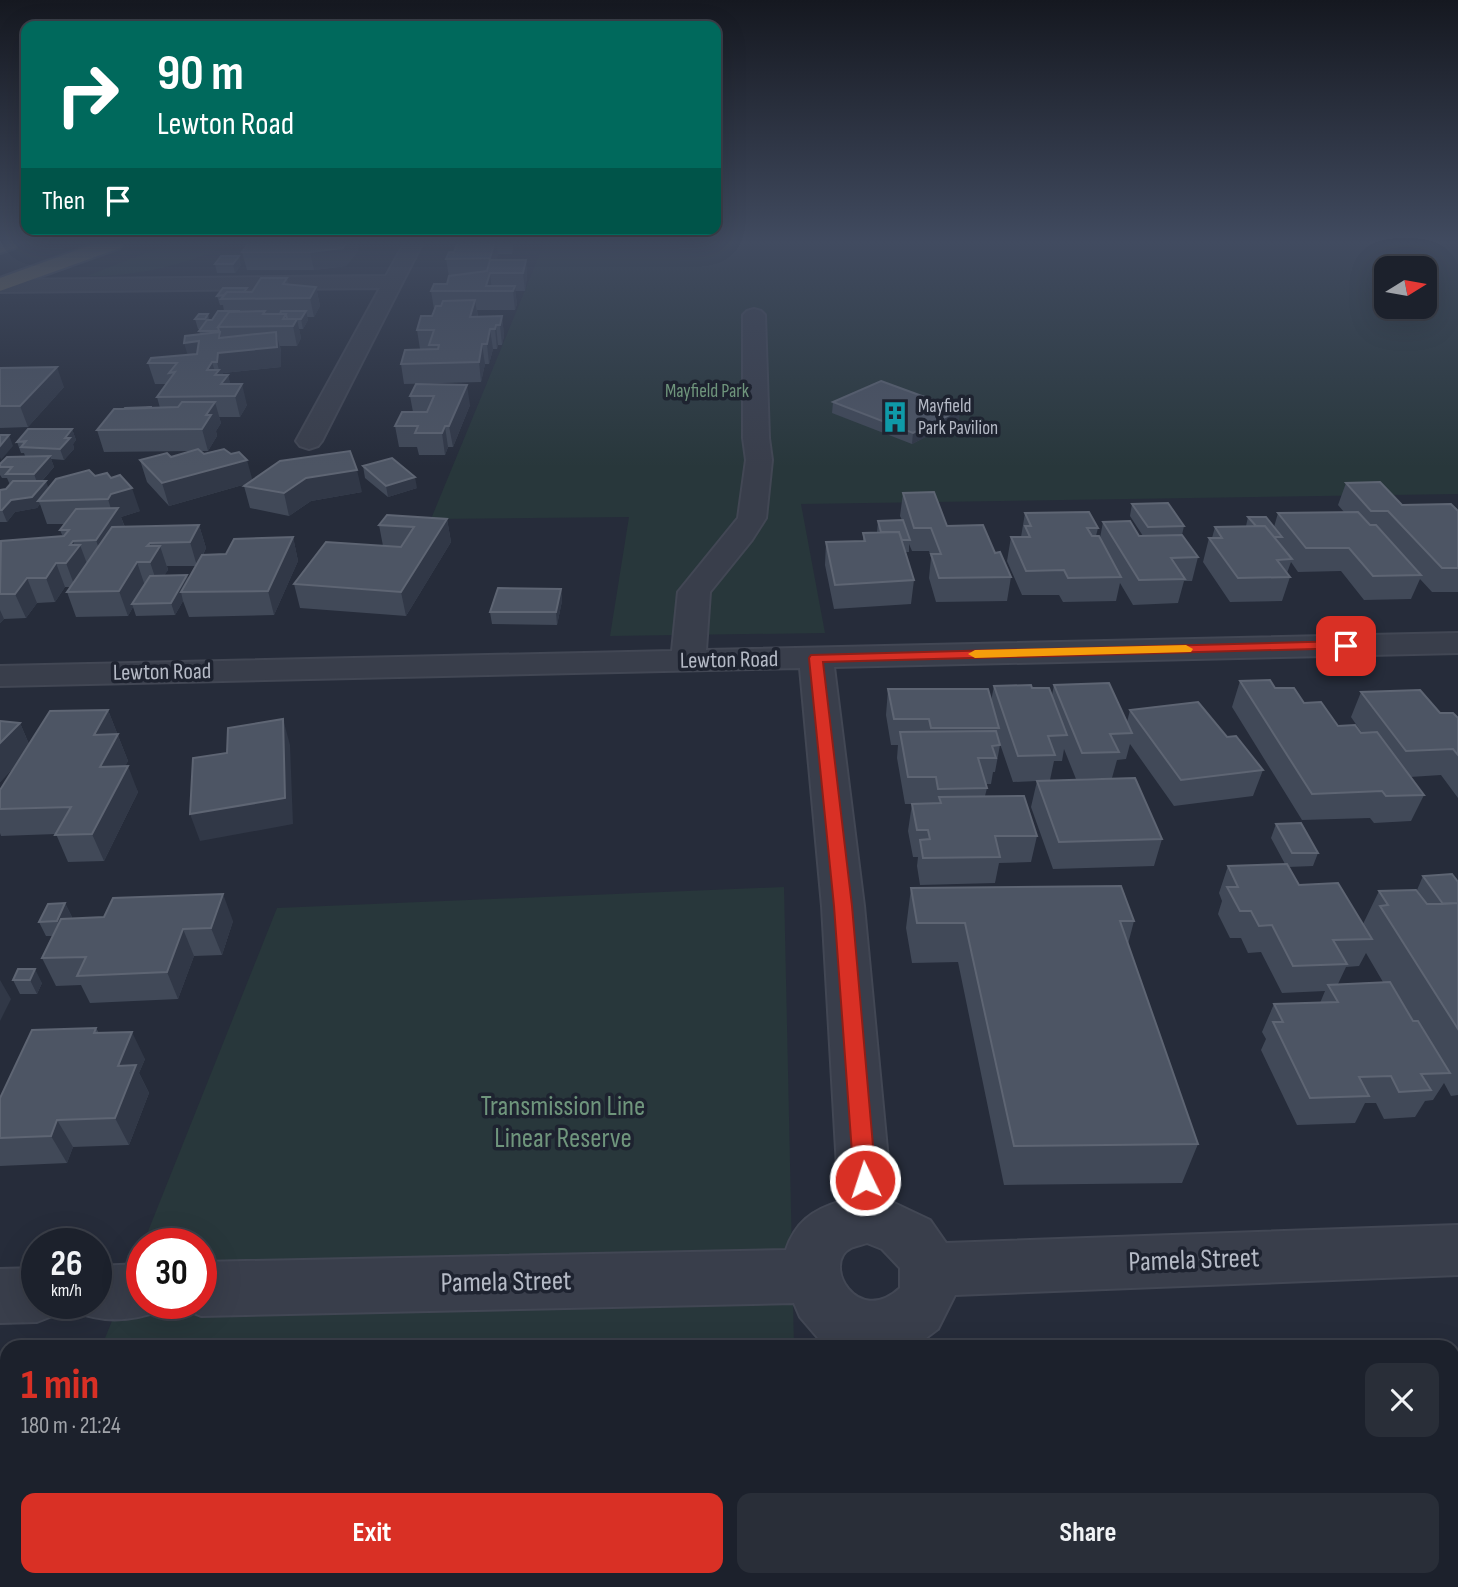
<!DOCTYPE html>
<meta charset="utf-8">
<style>
:root{--surface:#1c212c;--page:#292e38;--text:#f1f3f6;--muted:#a0a3a9;--line:#3a3e48;--accent:#d93025}
body{margin:0;font-family:"Sofia Sans Condensed",sans-serif;background:var(--page);color:var(--text);height:100vh;display:flex;flex-direction:column;font-size:26px;white-space:nowrap}
*{box-sizing:border-box;margin:0}
p{font-size:23px;color:var(--muted)}
.icon{flex:none;width:38px;height:38px;fill:none;stroke:currentColor;stroke-width:2;stroke-linecap:round;stroke-linejoin:round}
.map{position:relative;flex:1;overflow:hidden}
.side{position:absolute;left:0px;top:1340px;width:1460px;height:247px;display:flex;flex-direction:column;background:var(--surface);border-radius:21px 21px 0 0;box-shadow:0 7px 28px #0002,0 0 0 2px var(--line)}
.side>*{flex:none}
.top-card{position:absolute;left:21px;top:21px;width:700px;height:214px;border-radius:14px;box-shadow:0 7px 28px #0002,0 0 0 2px var(--line);background:#00695c;color:#fff;overflow:hidden}
.needle{width:46px;rotate:79deg}
.buttons{position:absolute;left:1374px;top:256px;display:grid;gap:14px}
.buttons a{display:grid;place-items:center;width:63px;height:63px;border-radius:14px;background:var(--surface);box-shadow:0 7px 28px #0002,0 0 0 2px var(--line);font-size:35px}
.speed{position:absolute;left:21px;top:1228px;display:flex;gap:14px;font-size:35px;font-weight:700;text-align:center}
.speed>*{display:grid;place-content:center;width:91px;height:91px;border-radius:50%;background:var(--surface);box-shadow:0 7px 28px #0002,0 0 0 2px var(--line);line-height:1}
.speed small{font-size:18px;font-weight:400}
.speed .limit{border:10px solid #d22;background:#fff;color:#111}
.pin{position:absolute;display:grid;place-items:center;width:60px;height:60px;color:#fff;margin:-30px;border-radius:14px;box-shadow:0 4px 10px #0006}
.me{position:absolute;width:77px;margin:-38px;rotate:356deg;stroke-linejoin:round;filter:drop-shadow(0 0 5px #0008)}
.turn{display:flex;align-items:center;gap:24px;height:147px;padding:0 21px;font-size:32px}
.turn .icon{width:91px;height:91px;stroke-width:2.5}
.turn b{display:block;font-size:49px;line-height:60px}
.then{display:flex;align-items:center;height:66px;padding:0 21px;background:#0003;gap:14px;font-size:26px}
.round{display:grid;place-items:center;flex:none;width:74px;height:74px;border-radius:14px;background:var(--page)}
.overview{display:flex;align-items:center;justify-content:space-between;height:119px;padding:0 21px}
h1{font-size:42px;font-weight:700;line-height:52px;color:var(--accent)}
.button{display:flex;gap:14px;margin-top:auto;padding:14px 21px}
.button a{flex:1;height:80px;border-radius:14px;background:var(--accent);color:#fff;font-size:28px;font-weight:700;line-height:80px;text-align:center}
.button a+a{background:var(--page);color:var(--text)}
.map>svg:first-child{display:block}
.green{fill:#28373b;fill-rule:evenodd}
.lines{fill:none;stroke-linecap:round;stroke-linejoin:round}
.minor-casing{stroke:#424754;stroke-width:4}
.highway-casing{stroke:#444956;stroke-width:4}
.minor{fill:#393e4b;fill-rule:evenodd}
.highway{fill:#706957;fill-rule:evenodd}
.wall{fill:#414958;fill-rule:evenodd}
.shaded-wall{fill:#313847}
.building{fill:#4d5564;stroke:#5e6573;stroke-width:2}
.route{fill:#d93025;stroke:#8d1f18;stroke-width:2}
.slow{fill:#f59e0b}
.labels{text-anchor:middle;dominant-baseline:central;stroke-width:7;stroke-linejoin:round;paint-order:stroke}
.far-park-label{font-size:19px;fill:#6f957c;stroke:#1e2330}
.far-poi-label{font-size:19px;fill:#b5bac6;stroke:#1e2330;text-anchor:start}
.street-label{font-size:23px;fill:#b5bac6;stroke:#1e2330}
.near-park-label{font-size:28px;fill:#6f957c;stroke:#1e2330}
.near-street-label{font-size:28px;fill:#b5bac6;stroke:#1e2330}
</style>
<div class="map">
<svg width="1458" height="1587" viewBox="0 0 1458 1587">
<rect width="100%" height="100%" fill="#262c3a"/>
<!-- green -->
<path class="green" d="M169,244h61c-44,21 -94,33 -143,32z
M544,244h898l16,11v239l-657,10 24,129 -215,3 19,-119 -198,2zM1386,268h38v38h-38z
M784,887l10,460 -693,1 41,-101v57h59v-60h-58l134,-336z
M8,1580h791v7h-793z"/>
<g class="lines">
<defs>
<path id="minor" d="M404,244h18l-100,197 -4,5 -9,3 -9,-3 -4,-5 84,-153 -380,4v-12l386,-4z
M754,309l7,2 4,4 4,123 3,22 -6,58 -14,22 -42,52 -4,58 752,-17v20l-624,14 30,239 28,296 38,18 16,23 512,-18v50l-503,20 -17,34 -25,19h-75l-20,-10 -18,-21 -6,-14 -593,13 -20,-8 -2,-4h22v-42l585,-12c9,-27 26,-40 53,-48l-17,-296 -22,-238 -800,18v-20l672,-15 6,-59 60,-74 8,-58 -3,-22v-123l4,-4zM867,1243l15,6 18,19v20c-43,40 -79,-25 -49,-40 4,-2 11,-3 16,-5z
M142,1264v40h23l-3,6c-28,11 -58,13 -86,2l-4,-8h24v-38z
M37,1268v36h25l-5,10 -20,8 -37,1v-54z
M856,1580h68v7h-68z"/>
<path id="highway" d="M0,244h17l-2,4 -15,5z
M94,244h28l-2,4 -120,43v-13z"/>
</defs>
<!-- minor casing -->
<use href="#minor" class="minor-casing"/>
<!-- highway casing -->
<use href="#highway" class="highway-casing"/>
<!-- minor -->
<use href="#minor" class="minor"/>
<!-- highway -->
<use href="#highway" class="highway"/>
</g>
<!-- wall -->
<path class="wall" d="M248,244h111l-1,3v4l-12,15 -32,4h-67l-5,-18z
M457,244h56v6l-1,4h-14l-2,6h30l1,17 -2,14h-10l2,13 -2,6h-38l1,7 24,-1 2,20 -2,9h-4l-1,4h-4l-4,15h-4l-4,18 -77,2 -3,-20 19,-15 -3,-19 15,-14 2,-7 -3,-18 16,-7 2,-7 -3,-18 8,-7z
M221,256l20,9 -6,8h-18l-2,-9z
M287,278l2,7 27,2 4,19 -6,11h-7l1,3 -5,9h-4l2,9 -4,8h-17l1,6v15l-58,6v2h5l2,9 17,21 -7,12h-21l2,6 -5,8 1,5 -9,15h-8l4,3 49,26 109,12 -51,9 -22,15 -39,-8 -6,-22 2,-2 -77,22 -22,-24 -7,-22 31,-3 21,-6 -88,1 -7,-22 55,-22h8l-3,-11 10,-13h-12l-7,-21 39,-8 13,-21 -1,-3 2,-2h-3l-3,-10 13,-5 1,6h3l12,-9 -1,-6h-3l-3,-9 35,-4z
M0,368l64,19 -36,40 -28,1z
M416,384l54,21 -17,42h-5l-3,8h-26l-2,-8h-18l-4,-21 18,-14 -3,-16z
M833,402l126,18 -47,24 -80,-31z
M72,429l4,11 -3,4 1,5 -10,11 -13,-1 3,8 -12,14 7,7 46,-12 45,35 -19,6 4,10 74,-2 7,23 -3,7 23,-1 67,-17 5,24 -24,54 -85,2 -6,-16 -8,14 -39,1 -3,-9 -5,9 -52,1 -9,-25 3,-5h-5l-10,15 -18,1 -11,15 -22,1 -4,4v-81l63,-5 -3,-7 5,-6h-18l-7,-20 -3,4 -22,4 -8,10h-7v-32l6,-1 4,-4 -3,-7h-5l-2,-3v-11l25,-8 -1,-3h-3l-4,-11zM167,566h29l-8,13 -24,-4 4,-5z
M363,466l54,22 -29,9 -23,-19z
M1346,483l56,22 56,6v81h-26l-12,-13 -9,20 -47,1 -23,-29 -43,1 -7,-10 -4,11 3,4 -8,24 -52,1 -27,-40 6,-24h3l3,-11 31,-1 2,-9 26,10 4,-14 66,-1 -6,-7z
M903,493l44,33 48,27 16,24 -4,24 -71,1 -7,-24 2,-20 -2,-7h-17l-3,-7v8h-4l9,28 -3,24 -77,5 -9,-44 1,-23 37,-1v-8l14,-1 1,-11 24,-1 -2,-4z
M1132,504l52,22 -2,9 16,22 -6,24h-8l-6,22 -45,2 -13,-22 -4,18 -53,1 -4,-7h-37l-15,-34 4,-24h10l4,-24 73,15 -2,8 4,2 3,-16 36,14h4l-13,-20z
M447,519l4,23 -45,74 -106,-8 -6,-24 89,-38 -4,-21z
M561,589l1,12 -5,24 -65,-1 -2,-12z
M1240,681l35,7 63,38 23,7h1l-11,-16 10,-25 97,26v80l-17,-23 -31,2 14,18 -13,26 -37,2 -4,-5 -68,2 -70,-113z
M1054,685l73,37 3,-12 97,27 36,33 -10,26 -79,10 -44,-62 -4,15 -9,1 -5,18 -36,1 -12,-30 -2,12h-8l-4,19 112,59 -8,27 -101,3 -22,-62 6,-26 -24,1 -16,-47 3,10 -5,27h-2l-2,12h-5l1,4 -2,8 52,40 -6,26 -32,1 -4,20 -75,2 -3,-19 1,-9h-5l-5,-26 4,-27h11h-18l-8,-46 1,-13h-7l-5,-30 2,-26 103,12 3,-15 38,2 20,7z
M108,710l20,51 -3,5 13,26 -34,69 -36,1 -12,-28 -55,2 -1,-3v-43l15,-24 -15,16v-61l20,2 9,21z
M1276,824l42,29 -5,13 -25,1 11,18 64,39 16,-33 38,-1 6,-14 35,6v213l-7,1 -7,-13 -11,17 -8,1 -10,16 -31,2 -8,-16h-11l-10,20 -58,2 -36,-75 5,-11 -4,-7 12,-28 46,-1 5,-12 -43,2 -21,-41 -13,1 -7,-15h-11l-12,-24 4,-13 -3,-8 9,-27 57,-2 -14,-26zM1366,953l17,29 -45,2 8,-17 13,-1z
M911,888l223,33 -6,23 70,200 -16,39 -178,2 -46,-223 -46,1 -6,-35z
M65,903l7,14 -1,1 162,3 -11,34 -28,1 -16,43 -88,4 -9,-18 -25,1 -14,-28 11,-22h-7l-7,-14z
M18,969l24,14 -5,11h-17l-7,-14z
M96,1028l3,5 46,26 -6,14 10,20 -20,52 -56,2 -6,16 -67,3v-68z
M1452,1387h6v145l-6,-12z
M1060,1580h110l1,7h-114z
M1294,1580h139l2,7h-139z"/>
<!-- shaded-wall -->
<path class="shaded-wall" d="M346,244h13l-1,3v4l-12,15 -32,4 -4,-18z
M494,244h3l1,10 -5,19h-1l-2,-15z
M239,256l2,9 -6,8 -2,-9z
M526,260l1,17 -2,14 -2,-18z
M490,273l2,18 -6,-5z
M515,286l2,18 -2,6 -2,-19z
M316,287l4,19 -6,11 -4,-19z
M475,300l3,19 -8,-2z
M306,311l2,9 -5,9 -2,-10z
M502,316l2,20 -2,9 -2,-20z
M297,319l4,19 -4,8 -4,-20z
M496,325l2,20 -1,4 -2,-20z
M490,329l3,20 -4,15 -2,-20z
M220,332l5,20 51,-20 5,20v15l-58,6v9l5,-7 5,20 -26,-25 5,-8 4,13 3,-5 3,13 -5,-21z
M199,341l6,20 -15,2 -6,-20z
M482,344l3,20 -4,18 -2,-20z
M57,367l7,20 -36,40 -8,-21z
M242,384l5,21 -7,12 -5,-21z
M467,385l3,20 -17,42 -4,-21z
M215,402l6,21 -5,8 1,5 -9,15 -6,-22 4,-14z
M960,410l-1,10 -47,24 1,-11z
M445,426l3,21 -3,8 -3,-22z
M72,429l4,11 -3,4 1,5 -10,11 -4,-11 5,-11z
M9,435l4,11 -12,14 -1,-3v-11z
M50,456l4,11 -16,18 -4,-11z
M247,460l6,22 -84,24 -7,-23z
M357,470l5,22 -51,9 -22,15 -5,-23 22,-15z
M415,477l2,11 -29,9 -2,-11z
M46,481l4,11 -12,9 2,3 -3,4 -22,4 -8,10 -5,-12 9,-10z
M132,488l8,23 -19,6 5,14 -22,33 -8,-24 17,-24 -5,-17 3,-5z
M447,519l4,23 -45,74 -5,-24z
M199,525l7,23 -9,18 -7,-24z
M293,537l5,24 -24,54 -6,-24z
M73,541l3,9 4,-5 9,24 -14,18 -9,-24 4,-18z
M150,543l4,13 6,-10 8,24 -10,16 -8,-24 -3,-16z
M137,562l8,24 -13,18 1,3 -5,9 -9,-25z
M56,563l9,24 -10,15 -9,-24z
M187,575l4,12 -10,5 2,9 -8,14 -4,-12z
M27,578l10,25 -11,15 -11,-24z
M561,589l1,12 -5,24 -1,-13z
M0,610l4,9 -4,4z
M108,710l20,51 -17,32 -11,-26 -6,-32z
M283,719l7,26 3,79 -93,17 -10,-27z
M20,723l11,26 -31,33v-39z
M128,766l10,26 -34,69 -12,-27z
M223,894l10,27 -11,34 -11,-27z
M65,903l7,14 -8,18 -7,-14z
M183,929l11,27 -16,43 -11,-27z
M35,969l7,14 -5,11 -7,-14z
M0,980l11,19 -11,22z
M132,1032l13,27 -6,14 10,20 -20,52 -14,-27 3,-52z
M57,1120l16,27 -6,16 -16,-27z"/>
<!-- building -->
<path class="building" d="M248,244h98l-3,4 -33,4h-68z
M457,244h37l-4,14 -44,1 3,-7h5z
M221,256h18l-6,8h-18z
M490,260h36l-3,13h-33l-4,13h29l-2,5h-82l3,-7h13l2,-8 38,-5z
M261,278h26l-4,6 33,3 -6,11 -89,1 6,-7h25z
M223,288h24l-3,4h-17l-3,3 -7,1z
M475,300l-5,17 32,-1 -2,9h-4l-1,4h-5l-3,15h-5l-3,18 -78,2 4,-14 33,-1 1,-4h-10l5,-15h-17l4,-14h11l4,-10h5l2,-5z
M218,311h22l-11,1 -11,15 1,4h-20l8,-11h5z
M265,311l-2,3h23l-3,5h14l-4,7 -75,1 11,-15z
M281,311h25l-5,8h-14l-1,-5h-6z
M199,314h9l-3,5h-10z
M220,332l-1,6 57,-6 1,15 -59,6 -1,9h-5l-5,8h12l-4,5h13l-7,9h21l-7,12 -78,1 18,-25 -6,1 8,-10h-29l3,-5 46,-4 2,-13 -15,2 1,-7z
M57,367l-37,39h-20v-38z
M881,381l79,29 -47,23 -80,-31z
M416,384l51,1 -18,41h-4l-3,7h-27l3,-7h-23l7,-14h25l7,-16h-24z
M182,402h33l-9,13h5l-9,14 -105,1 17,-21 64,-2z
M151,407v1l-27,1 1,-1z
M28,429h44l-7,9h5l-10,11 -39,-2 5,-6 -9,1z
M0,435h9l-9,11z
M198,449l6,5 20,-5 7,5 8,-2 8,8 -85,23 -22,-23 27,-7 4,4z
M350,451l7,19 -51,8 -22,15 -40,-7 36,-25z
M50,456l-16,18h-28l6,-7h-12v-3l7,-7z
M392,458l23,19 -29,9 -23,-20z
M89,470l6,6 12,-3 4,5 9,-3 12,13 -21,6 -3,5 -70,2 18,-22z
M13,481h33l-14,16 -21,3 -9,10h-2v-20l6,-1z
M1380,482l22,23 49,-1 7,7v57h-16l-54,-57h-17l-25,-28z
M934,492l13,34 36,-1 12,28 5,-1 11,25 -72,1 -8,-24h10l-10,-26h-17l-11,-35z
M1168,503l16,23 -36,1 -16,-23z
M118,508l-22,32 -23,1 -3,4h10l-14,18h-10l-10,15h-19l-12,16h-15l1,-53 63,-5 5,-6h-9l16,-21z
M1089,512l9,16h-11l5,8h7l22,41 -53,1 -4,-8 -38,1 -15,-34h19l-5,-11h6l-6,-13z
M1358,512l12,13h6l45,50 -48,1 -24,-28h-43l-28,-35z
M387,515l60,4 -46,73 -107,-8 32,-42 75,5 13,-20 -35,-2z
M1248,517h18l16,20h-8l-9,-11h-9z
M903,520l7,20h-8l-3,-8h-18l-3,-11z
M1130,521l9,15 43,-1 16,22 -27,1 14,21 -46,1 -36,-58z
M199,525l-9,17 -40,1 -3,3h13l-10,16h-13l-18,29 -52,1 45,-65z
M1265,526l27,33 -15,1 13,17 -52,1 -29,-40h13l-7,-11z
M899,532l15,48 -79,5 -9,-43 39,-1 -2,-8z
M293,537l-25,54 -87,1 21,-37 24,-1 8,-15z
M187,575l-16,28 -39,1 18,-28z
M498,588l63,1 -5,23h-66z
M1270,680l5,8h19l10,15 17,-1 17,24 17,-1 6,8 16,-1 47,63 -38,1 -4,-5 -70,3 -72,-113z
M1109,683l23,50 -22,1 9,18 -37,1 -28,-68z
M1031,685l1,3h17l18,47 -19,1 7,19 -37,1 -24,-70z
M888,689h100l11,39h-68l-2,-9h-35z
M1420,690l20,23h13l5,5v37l-5,-6 -47,2 -45,-59z
M1198,702l29,35 9,-1 27,34 -82,10 -51,-70z
M108,710l-14,25 24,-1 -18,33 28,-1 -36,68 -37,1 16,-28 -71,2v-19l50,-79z
M283,719l2,79 -95,16 3,-56 34,-5 1,-25z
M0,721l20,2 -20,20z
M996,731l4,14 -8,1 4,12h-18l9,30 -49,1 -2,-12h-28l-8,-45z
M1135,778l27,61 -103,3 -22,-61z
M1024,796l13,40h-42l5,21 -77,1 -3,-18 10,-1 -2,-9h-11l-5,-26 29,-1 -2,-6z
M1301,823l17,30h-26l-16,-29z
M1287,864l12,21 39,-2 34,56 -39,1 14,24 -54,2 -21,-41 -13,1 -8,-15h-11l-13,-24h11l-10,-21z
M1452,874l6,8v21l-15,1 -20,-28z
M1121,886l13,35h-14l78,223 -184,2 -49,-223h-48l-6,-35z
M1416,890l11,14 31,-1v126l-78,-123 8,-1 -9,-14z
M223,894l-12,34 -28,1 -16,43 -90,4 9,-19 -44,1 19,-39 43,-2 9,-19z
M65,903l-8,18 -18,1 9,-18z
M18,969h17l-5,11h-17z
M1390,982l23,39h5l32,52 -29,1 10,16 -32,2 -8,-16 -32,1 10,19 -59,2 -37,-76h10l-9,-18 64,-2 -10,-17z
M96,1028l-2,5 38,-1 -14,34 18,-1 -21,53 -58,2 -6,16 -51,2v-40l32,-68z
M1452,1387h6v76l-6,-11z
M1066,1580h104l1,7h-103z
M1330,1580h103l2,7h-103z"/>
<!-- sky -->
<linearGradient id="sky" x2="0" y2="1"><stop stop-color="#151820"/><stop offset="0.52" stop-color="#414b60"/><stop offset="1" stop-color="#414b60" stop-opacity="0"/></linearGradient>
<rect width="1458" height="467" fill="url(#sky)"/>
<!-- route -->
<path class="route" d="M1346,641l7,5 -2,2 -528,14 29,244 24,274 -3,7 -8,3 -8,-3 -3,-7 -20,-274 -25,-248 2,-3z"/>
<!-- slow -->
<path class="slow" d="M1186,645l7,4 -2,3 -216,6 -7,-4 7,-4z"/>
<!-- icons -->
<defs>
<symbol id="building-bare" viewBox="-9 -9 18 18"><path d="M-4-6H4V6H1V3H-1V6H-4ZM-2.5-4.3h1.7v1.8h-1.7ZM.8-4.3h1.7v1.8H.8ZM-2.5-1h1.7V.8h-1.7ZM.8-1h1.7V.8H.8Z" fill="#0f9aa8" stroke="#1e2330" stroke-width="2.5" paint-order="stroke"/></symbol>
</defs>
<g fill-rule="evenodd">
<use href="#building-bare" x="873" y="395" width="44" height="44"/>
</g>
<g class="labels">
<!-- far-park labels -->
<g class="far-park-label">
<text x="707" y="391">Mayfield Park</text>
</g>
<!-- far-poi labels -->
<g class="far-poi-label">
<text x="918" y="406">Mayfield<tspan x="918" dy="22">Park Pavilion</tspan></text>
</g>
<!-- street labels -->
<g class="street-label">
<text transform="translate(729 660) rotate(-1)">Lewton Road</text>
<text transform="translate(162 672) rotate(-1)">Lewton Road</text>
</g>
<!-- near-park labels -->
<g class="near-park-label">
<text x="563" y="1106">Transmission Line<tspan x="563" dy="32">Linear Reserve</tspan></text>
</g>
<!-- near-street labels -->
<g class="near-street-label">
<text transform="translate(1194 1260) rotate(-2)">Pamela Street</text>
<text transform="translate(506 1282) rotate(-1)">Pamela Street</text>
</g>
</g>
</svg>
<div class="buttons">
<a><svg class="needle" viewBox="-14 -14 28 28"><path d="M0-13l5 13h-10z" fill="#e53935"/><path d="M0 13l5-13h-10z" fill="#a0a3a9"/></svg></a>
</div>
<div class="speed"><div>26<small>km/h</small></div><div class="limit">30</div></div>
<div class="pin" style="left:1346px;top:646px;background:#d93025"><svg class="icon" aria-label="arrive" viewBox="0 0 24 24"><path d="M6 21V4h12l-3 4 3 4H6"/></svg></div>
<svg class="me" style="left:865px;top:1180px" viewBox="-20 -20 40 40"><circle r="17" fill="#d93025" stroke="#fff" stroke-width="3"/><path d="M0-11L8 9 0 5-8 9z" fill="#fff"/></svg>
<div class="top-card">
<div class="turn"><svg class="icon" aria-label="right" viewBox="0 0 24 24"><path d="M7 20v-9h11M14 6l5 5-5 5"/></svg><div><b>90 m</b>Lewton Road</div></div>
<div class="then">Then<svg class="icon" aria-label="arrive" viewBox="0 0 24 24"><path d="M6 21V4h12l-3 4 3 4H6"/></svg></div>
</div>
<section class="side">
<div class="overview"><div><h1>1 min</h1><p>180 m · 21:24</p></div><a class="round"><svg class="icon" aria-label="close" viewBox="0 0 24 24"><path d="M6 6l12 12M18 6L6 18"/></svg></a></div>
<div class="button"><a>Exit</a><a>Share</a></div>
</section>
</div>
